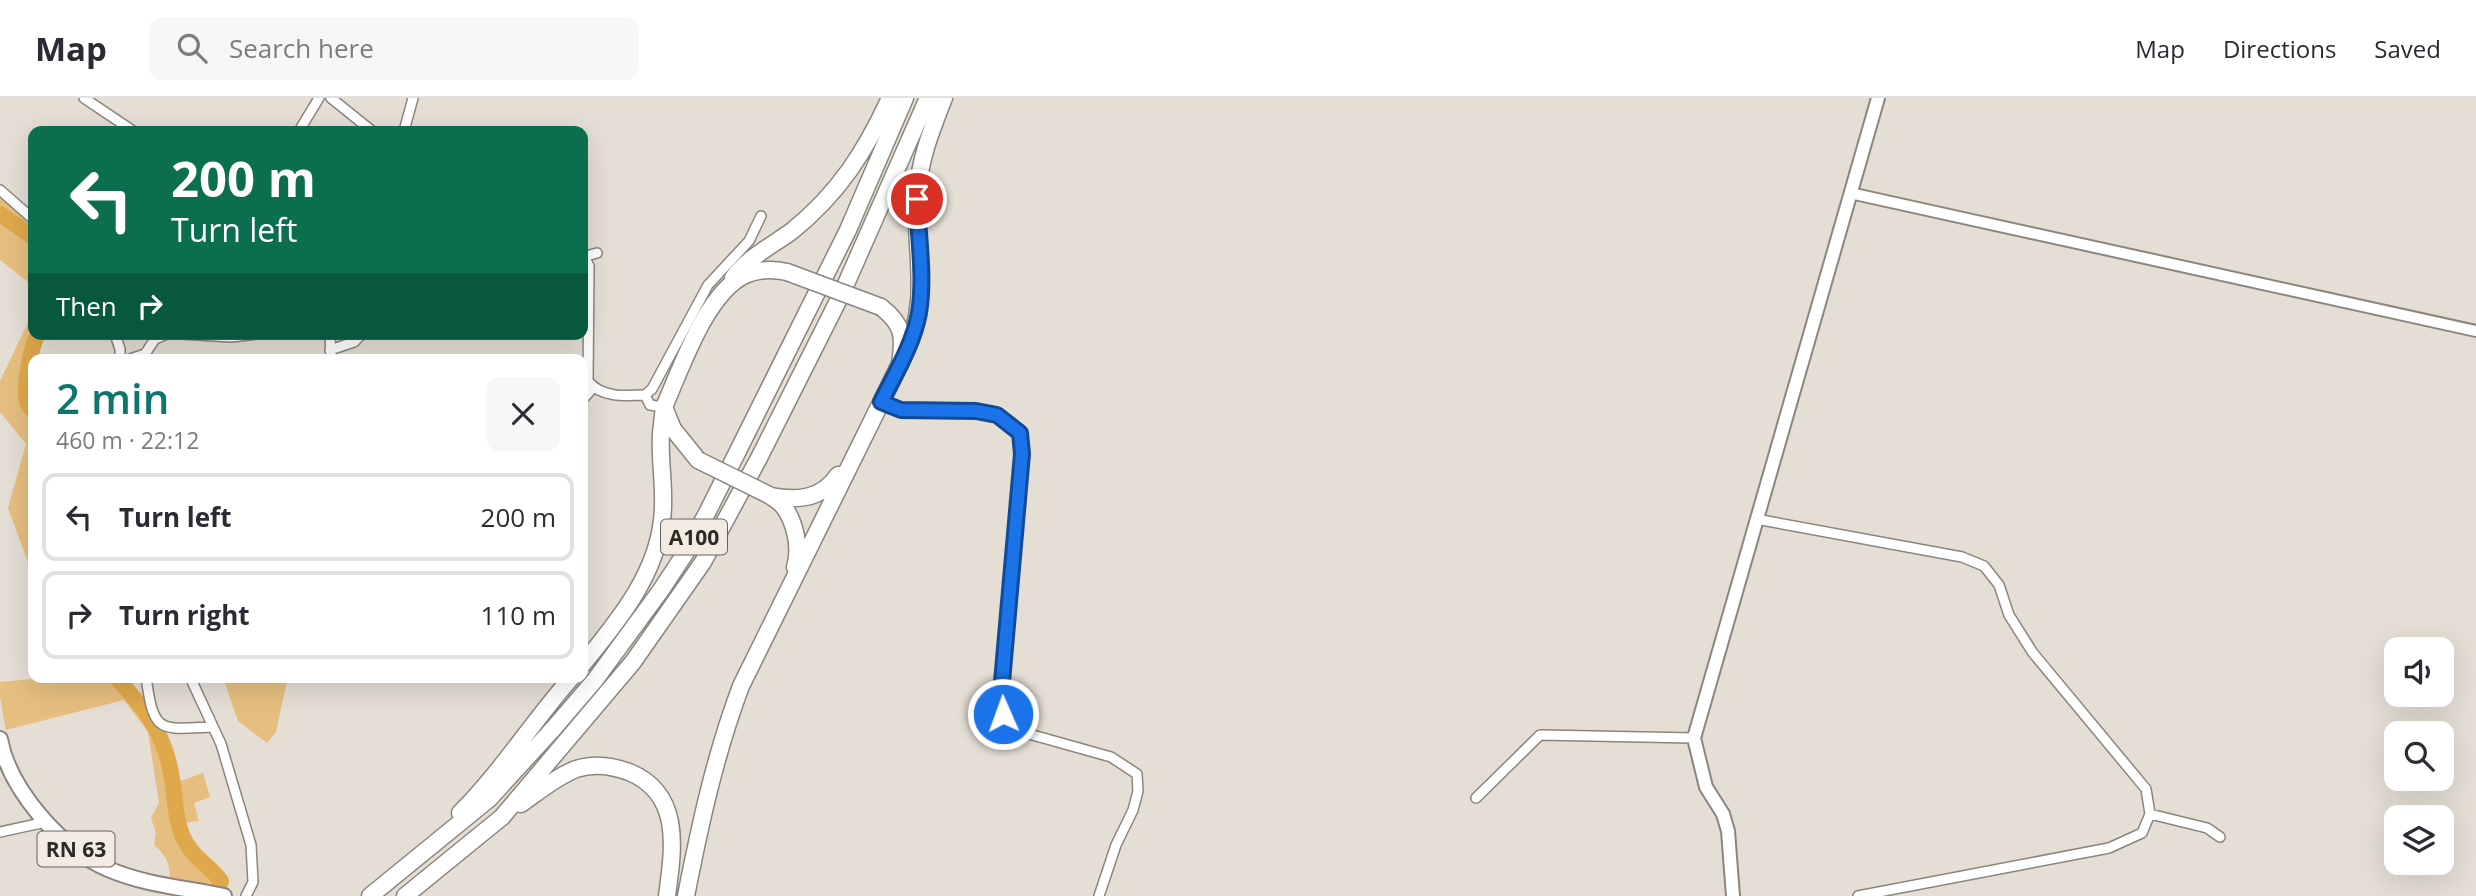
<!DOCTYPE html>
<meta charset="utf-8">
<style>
:root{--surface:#fff;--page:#f7f7f7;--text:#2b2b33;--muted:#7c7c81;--line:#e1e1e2;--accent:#0f766e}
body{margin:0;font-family:"Open Sans",sans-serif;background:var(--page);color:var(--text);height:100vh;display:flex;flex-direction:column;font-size:26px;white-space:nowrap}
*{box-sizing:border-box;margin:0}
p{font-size:23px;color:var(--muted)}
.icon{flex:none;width:38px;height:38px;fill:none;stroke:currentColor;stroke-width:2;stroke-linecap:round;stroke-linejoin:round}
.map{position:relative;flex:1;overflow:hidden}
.details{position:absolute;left:28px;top:256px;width:560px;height:329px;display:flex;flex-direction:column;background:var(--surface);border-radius:14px;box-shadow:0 7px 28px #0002}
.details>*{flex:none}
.banner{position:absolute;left:28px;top:28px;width:560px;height:214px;border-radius:14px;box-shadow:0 7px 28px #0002;background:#0b6e4f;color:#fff;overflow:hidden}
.controls{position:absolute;left:2384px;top:539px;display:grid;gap:14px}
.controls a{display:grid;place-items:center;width:70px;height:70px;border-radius:14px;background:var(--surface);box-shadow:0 7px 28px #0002;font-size:35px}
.pin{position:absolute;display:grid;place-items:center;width:60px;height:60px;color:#fff;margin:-30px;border:4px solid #fff;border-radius:50%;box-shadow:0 2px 7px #0007}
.me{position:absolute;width:77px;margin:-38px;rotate:358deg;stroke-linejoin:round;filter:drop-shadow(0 0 5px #0008)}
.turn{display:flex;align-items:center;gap:24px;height:147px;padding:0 28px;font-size:32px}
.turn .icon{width:91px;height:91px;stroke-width:2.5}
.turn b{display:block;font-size:49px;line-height:60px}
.then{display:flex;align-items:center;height:66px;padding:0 28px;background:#0003;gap:14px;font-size:26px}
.round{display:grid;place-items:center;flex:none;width:74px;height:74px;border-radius:14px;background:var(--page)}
.head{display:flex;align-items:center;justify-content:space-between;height:119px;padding:0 28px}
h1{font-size:42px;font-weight:600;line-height:52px;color:var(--accent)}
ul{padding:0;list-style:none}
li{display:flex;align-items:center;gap:21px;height:88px;margin:0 14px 10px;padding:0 14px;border:4px solid var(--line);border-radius:14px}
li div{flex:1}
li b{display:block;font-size:26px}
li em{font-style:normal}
header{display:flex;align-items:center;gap:42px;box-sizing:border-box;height:98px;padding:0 35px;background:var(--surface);border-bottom:2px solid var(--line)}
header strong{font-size:33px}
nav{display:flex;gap:38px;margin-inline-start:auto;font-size:24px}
.search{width:490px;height:63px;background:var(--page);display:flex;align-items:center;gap:18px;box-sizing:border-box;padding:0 24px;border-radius:14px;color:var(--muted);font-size:26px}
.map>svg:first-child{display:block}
.green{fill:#e6be7f}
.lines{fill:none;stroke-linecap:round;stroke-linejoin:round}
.river{stroke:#dfa84b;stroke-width:16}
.minor-casing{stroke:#8b857d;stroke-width:12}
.tertiary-casing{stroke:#8b857d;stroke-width:14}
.secondary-casing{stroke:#8b857d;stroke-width:16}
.primary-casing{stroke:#8b857d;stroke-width:18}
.motorway-casing{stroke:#8b857d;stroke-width:19}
.minor{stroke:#fff;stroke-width:9}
.tertiary{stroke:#fff;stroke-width:10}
.secondary{stroke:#fff;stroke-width:12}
.primary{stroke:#fff;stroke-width:14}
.motorway{stroke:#fff;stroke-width:16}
.motorway-bridge-casing{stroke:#8b857d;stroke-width:19;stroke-linecap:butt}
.motorway-bridge{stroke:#fff;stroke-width:16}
.route-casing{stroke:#114b97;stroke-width:18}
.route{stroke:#1a73e8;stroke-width:12}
.labels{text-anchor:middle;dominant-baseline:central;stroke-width:7;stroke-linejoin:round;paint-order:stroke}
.shield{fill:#f1ebe2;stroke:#67635e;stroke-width:2}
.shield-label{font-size:21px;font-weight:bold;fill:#2c2926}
</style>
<header>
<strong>Map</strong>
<div class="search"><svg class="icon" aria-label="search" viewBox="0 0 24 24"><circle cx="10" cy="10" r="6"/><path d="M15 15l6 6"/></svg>Search here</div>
<nav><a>Map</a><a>Directions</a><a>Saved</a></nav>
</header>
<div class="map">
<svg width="2476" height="798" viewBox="0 0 2476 798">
<rect width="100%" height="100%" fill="#e4ded5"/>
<!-- green -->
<path class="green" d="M0,99l33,28v61l-33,-26z
M33,214v22h5c-7,12 -15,54 -11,67 1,4 4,7 6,10v165l-25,-68 18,-64 -26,-32v-31z
M53,579h63l36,42 15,55 8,48 14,34 18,13 9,12v7l-46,-7c0,-17 -3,-25 -16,-36l2,-12 -5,-15 8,-15 -11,-71 -24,-32 -118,30 -6,-33v-15z
M223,579h65l-12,55 -9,11 -29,-22z
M203,675l7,24 -16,6 5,18 -15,2 -9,-40z"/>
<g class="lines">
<!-- river -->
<path class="river" d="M0,116l33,23
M33,313c-2,-3 -5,-6 -6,-10 -4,-13 4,-55 11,-67
M116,579c27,30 48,55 55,96 5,23 3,53 17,73 8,13 24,22 33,35l-5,15"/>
<defs>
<path id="minor" d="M84,0l49,33
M331,0l41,33
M299,33l20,-33
M404,33l9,-33
M0,92l33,29
M583,157l6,11 -1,115c13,17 38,15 57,14l7,-6 56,-104 41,-44 12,-25
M583,159l14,-4
M115,236l5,15v10
M181,236l50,3 26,-3
M330,236l1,25
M330,252l24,-8 8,-8
M130,261l15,-5 10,-15 12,-5
M645,297l5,10 14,2
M583,301l10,-11
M881,304l20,8 75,1 21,4 22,18 3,21 -20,229 1,31 12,16 96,27 26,17 1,17 -5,19 -17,35 -17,51
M1756,421l206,38 22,9 15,19 10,30 24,38 113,136 4,25 -8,19 -33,15 -251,48
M146,579c8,58 13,52 67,50
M190,579l31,67 30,101 2,37 -7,14
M1476,700l64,-63 154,3
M2150,716l57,14 13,9
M0,734l46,-10"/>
<path id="tertiary" d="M1850,95l626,138"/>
<path id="secondary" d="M1733,798l-5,-65 -5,-17 -17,-27 -12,-49 184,-640"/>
<path id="primary" d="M0,641c9,50 62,111 108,130 37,16 78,19 116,27"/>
<path id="motorway" d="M733,180c14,-20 40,-33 59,-47 47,-38 73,-79 98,-133
M905,254c26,-50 9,-102 12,-155 2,-36 14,-66 27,-99
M698,362l-25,-31 -9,-22c17,-38 42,-114 81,-132 14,-6 28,-6 42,-3
M769,397c4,3 11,7 14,11 12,15 18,42 12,61
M771,398c27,5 51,3 67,-21
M583,566c34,-42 73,-88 79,-144 4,-29 -3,-58 -1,-87 1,-9 2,-17 3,-26
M521,706c17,-12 35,-27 55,-35 18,-6 37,-3 53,3 54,22 44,78 38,124
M460,715c42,-42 73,-92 112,-136
M370,798l119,-97 64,-70 42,-49 66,-90 25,-38 22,-41 140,-281 57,-132
M405,798l97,-79 131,-155 70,-100 56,-104 83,-165 86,-195
M686,798c14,-71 29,-141 55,-210l159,-322c4,-27 4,-39 -19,-57"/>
</defs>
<!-- minor casing -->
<use href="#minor" class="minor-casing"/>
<!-- tertiary casing -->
<use href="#tertiary" class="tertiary-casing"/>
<!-- secondary casing -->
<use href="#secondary" class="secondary-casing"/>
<!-- primary casing -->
<use href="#primary" class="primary-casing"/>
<!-- motorway casing -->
<use href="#motorway" class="motorway-casing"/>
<!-- minor -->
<use href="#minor" class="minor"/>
<!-- tertiary -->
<use href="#tertiary" class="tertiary"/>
<!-- secondary -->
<use href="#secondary" class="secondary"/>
<!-- primary -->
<use href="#primary" class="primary"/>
<!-- motorway -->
<use href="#motorway" class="motorway"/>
<defs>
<path id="motorway-bridge" d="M787,174l94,35
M698,362l71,35"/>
</defs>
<!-- motorway-bridge casing -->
<use href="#motorway-bridge" class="motorway-bridge-casing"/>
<!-- motorway-bridge -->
<use href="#motorway-bridge" class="motorway-bridge"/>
</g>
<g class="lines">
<defs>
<path id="route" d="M917,101c1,37 8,77 2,114 -6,32 -24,61 -38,89l20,8 75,1 21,4 23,18 2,21 -20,228 1,32"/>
</defs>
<!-- route casing -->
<use href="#route" class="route-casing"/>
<!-- route -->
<use href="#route" class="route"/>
</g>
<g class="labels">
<!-- shield labels -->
<g class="shield">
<rect x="661" y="421.5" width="66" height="35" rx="5"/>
<rect x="37.5" y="733.5" width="77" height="35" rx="5"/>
</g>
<g class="shield-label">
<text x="694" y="439">A100</text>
<text x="76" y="751">RN 63</text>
</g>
</g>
</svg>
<div class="controls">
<a><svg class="icon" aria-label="sound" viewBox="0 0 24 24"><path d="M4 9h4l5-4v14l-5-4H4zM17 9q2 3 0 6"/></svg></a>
<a><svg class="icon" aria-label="search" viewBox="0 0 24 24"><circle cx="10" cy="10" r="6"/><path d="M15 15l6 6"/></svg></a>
<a><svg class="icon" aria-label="layers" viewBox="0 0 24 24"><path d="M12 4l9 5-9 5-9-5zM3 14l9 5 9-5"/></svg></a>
</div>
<div class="pin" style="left:917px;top:101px;background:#d93025"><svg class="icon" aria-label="arrive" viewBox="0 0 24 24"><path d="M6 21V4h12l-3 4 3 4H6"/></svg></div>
<svg class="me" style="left:1003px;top:616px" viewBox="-20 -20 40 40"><circle r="17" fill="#1a73e8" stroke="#fff" stroke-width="3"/><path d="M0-11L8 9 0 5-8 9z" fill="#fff"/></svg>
<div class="banner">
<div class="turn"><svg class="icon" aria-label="left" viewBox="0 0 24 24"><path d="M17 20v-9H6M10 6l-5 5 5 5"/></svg><div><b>200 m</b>Turn left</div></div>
<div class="then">Then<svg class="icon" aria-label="right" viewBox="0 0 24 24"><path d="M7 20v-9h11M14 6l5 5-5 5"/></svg></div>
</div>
<section class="details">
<div class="head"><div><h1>2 min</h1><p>460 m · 22:12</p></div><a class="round"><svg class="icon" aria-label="close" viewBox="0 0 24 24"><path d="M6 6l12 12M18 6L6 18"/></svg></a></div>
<ul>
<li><svg class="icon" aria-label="left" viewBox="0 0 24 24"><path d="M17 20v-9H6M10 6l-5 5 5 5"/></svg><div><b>Turn left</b></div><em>200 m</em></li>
<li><svg class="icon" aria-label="right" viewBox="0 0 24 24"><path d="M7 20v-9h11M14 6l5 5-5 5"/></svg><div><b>Turn right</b></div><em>110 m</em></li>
</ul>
</section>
</div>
